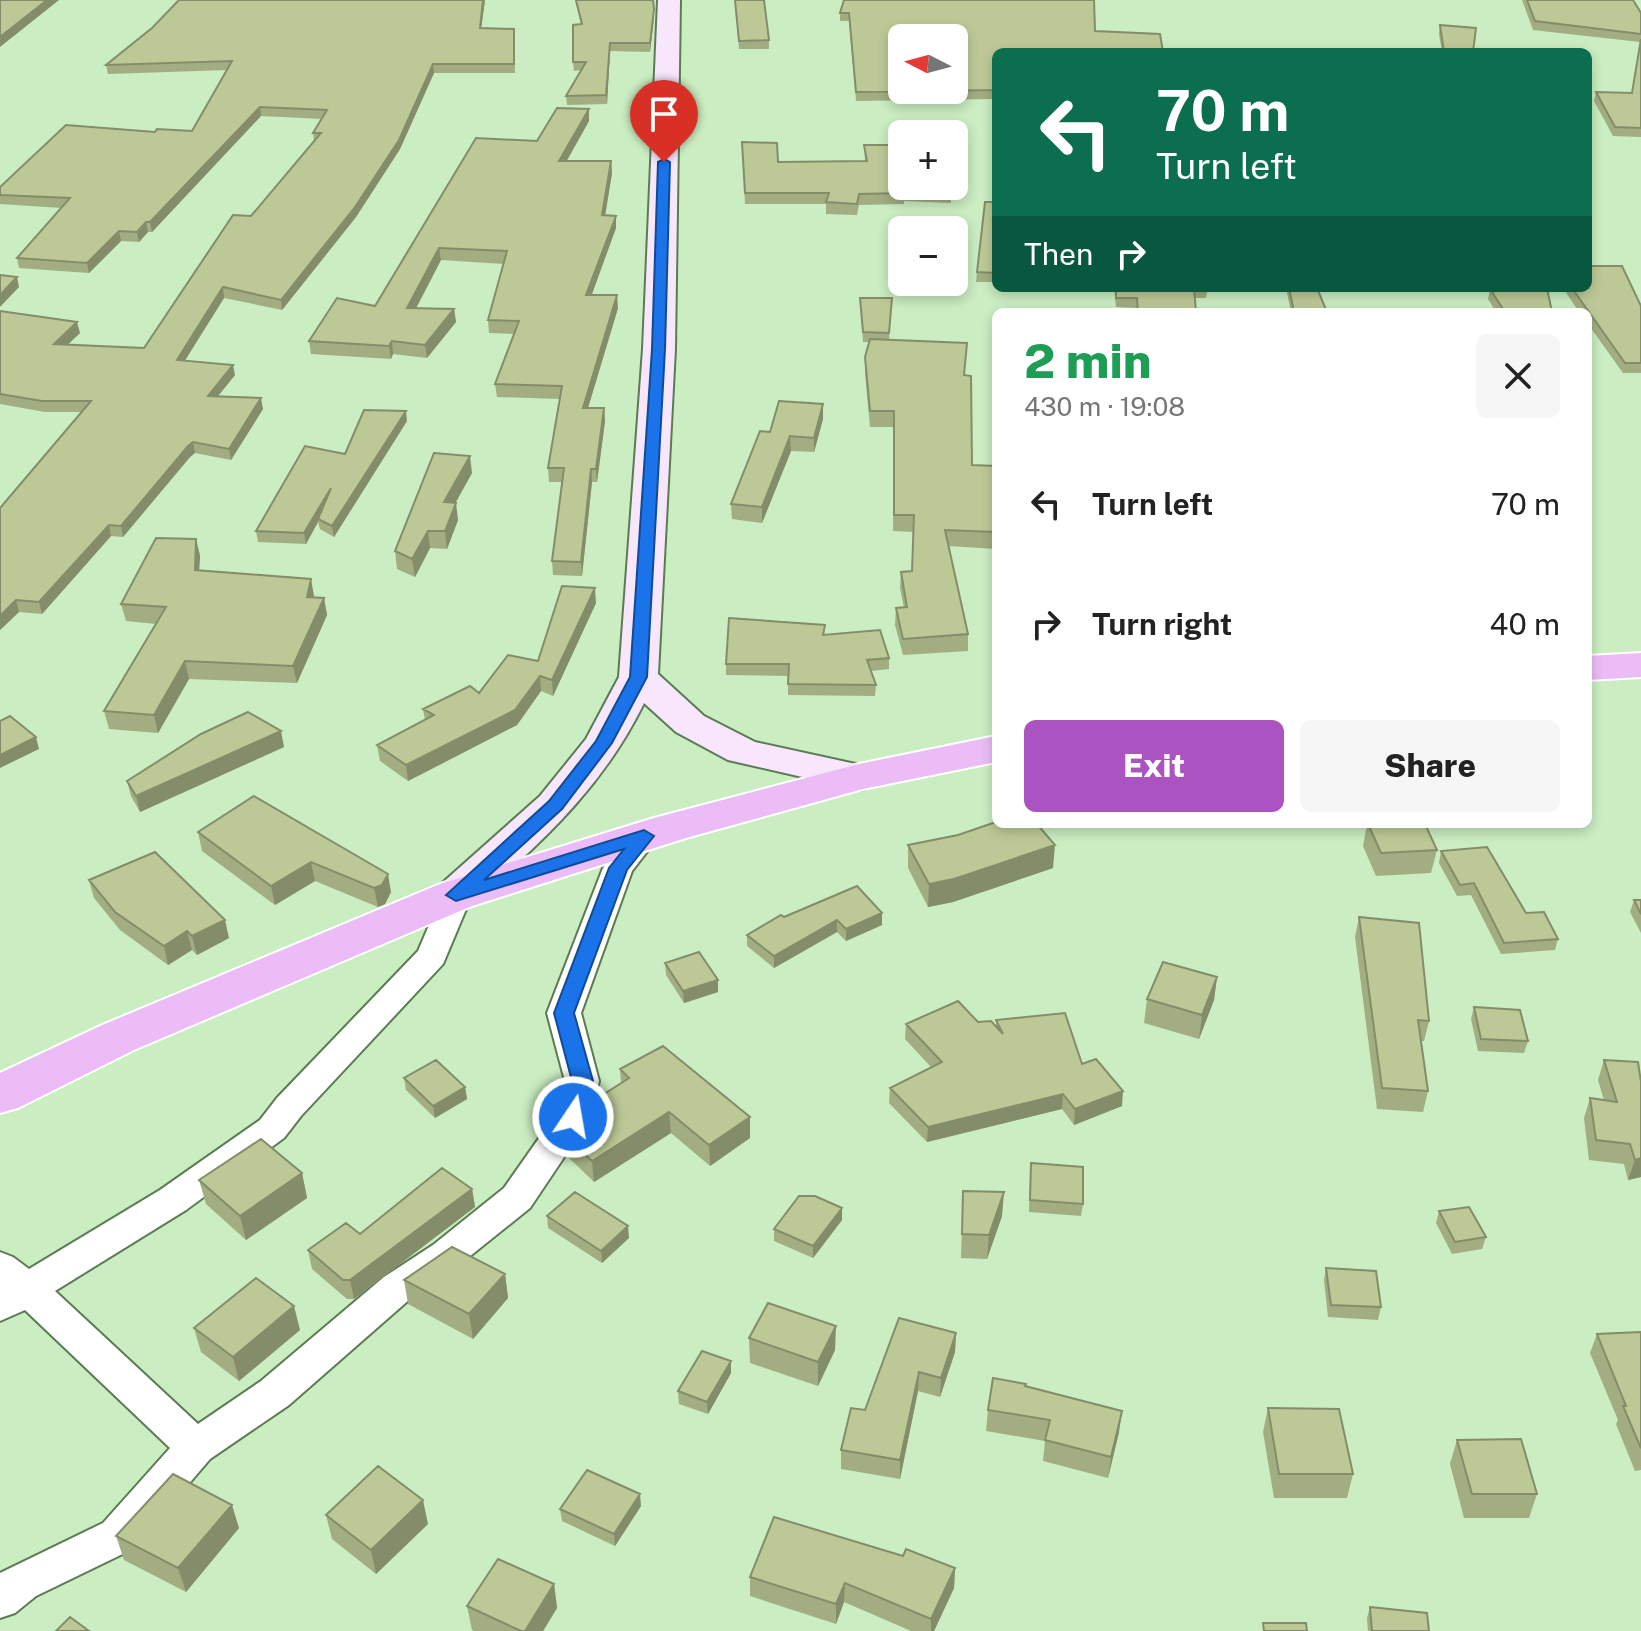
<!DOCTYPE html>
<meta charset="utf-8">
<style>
:root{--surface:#fff;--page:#f6f6f6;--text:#222;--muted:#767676;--accent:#ab53c0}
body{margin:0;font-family:"Public Sans",sans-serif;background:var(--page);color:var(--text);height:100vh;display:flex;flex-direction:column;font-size:30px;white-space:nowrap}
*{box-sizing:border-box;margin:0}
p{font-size:26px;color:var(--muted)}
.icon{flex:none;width:44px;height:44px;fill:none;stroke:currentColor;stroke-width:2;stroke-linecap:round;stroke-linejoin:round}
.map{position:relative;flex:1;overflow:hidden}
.panel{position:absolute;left:992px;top:308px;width:600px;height:520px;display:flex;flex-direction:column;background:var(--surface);border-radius:12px;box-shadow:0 4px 12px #0003}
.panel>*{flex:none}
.banner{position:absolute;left:992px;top:48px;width:600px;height:244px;border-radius:12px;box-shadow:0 4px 12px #0003;background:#0b6e4f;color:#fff;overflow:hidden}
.needle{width:52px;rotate:276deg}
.buttons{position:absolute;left:888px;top:24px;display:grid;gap:16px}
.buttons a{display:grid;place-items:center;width:80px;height:80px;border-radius:12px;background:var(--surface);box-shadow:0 4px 12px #0003;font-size:40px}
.pin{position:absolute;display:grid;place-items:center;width:68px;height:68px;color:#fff;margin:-82px -34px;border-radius:50% 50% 50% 0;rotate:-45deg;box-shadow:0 0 8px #0007}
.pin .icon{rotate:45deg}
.me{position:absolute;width:88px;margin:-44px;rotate:12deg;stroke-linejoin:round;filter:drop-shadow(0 0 6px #0008)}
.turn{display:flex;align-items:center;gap:28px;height:168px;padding:0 32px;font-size:36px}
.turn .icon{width:104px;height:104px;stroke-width:2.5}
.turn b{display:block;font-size:56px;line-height:68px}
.then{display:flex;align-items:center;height:76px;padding:0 32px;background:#0003;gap:16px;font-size:30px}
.round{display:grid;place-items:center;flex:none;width:84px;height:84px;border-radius:12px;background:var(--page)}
.head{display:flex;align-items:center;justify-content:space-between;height:136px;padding:0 32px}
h1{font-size:48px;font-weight:800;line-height:60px;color:#1e9e55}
.button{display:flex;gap:16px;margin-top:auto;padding:16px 32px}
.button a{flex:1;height:92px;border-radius:12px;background:var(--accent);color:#fff;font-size:32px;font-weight:800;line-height:92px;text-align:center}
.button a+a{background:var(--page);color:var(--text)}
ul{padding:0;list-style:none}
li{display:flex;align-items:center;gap:24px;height:120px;padding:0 32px}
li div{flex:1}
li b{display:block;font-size:30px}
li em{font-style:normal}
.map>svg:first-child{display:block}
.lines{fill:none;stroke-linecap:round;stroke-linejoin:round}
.minor-casing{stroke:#5c7b54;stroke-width:4}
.secondary-casing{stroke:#5c7b54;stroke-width:4}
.trunk-casing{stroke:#fff;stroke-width:4}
.minor{fill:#fff;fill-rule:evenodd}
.secondary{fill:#f8e6fc;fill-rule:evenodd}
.trunk{fill:#ebbcf6;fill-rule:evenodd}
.wall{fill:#a2ad81}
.shaded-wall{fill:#848d69}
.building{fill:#bcc996;stroke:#848d69;stroke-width:2;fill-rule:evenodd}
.route{fill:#1a73e8;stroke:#114b97;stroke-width:2}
</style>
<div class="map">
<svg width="1641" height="1631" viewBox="0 0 1641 1631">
<rect width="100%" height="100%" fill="#caedc1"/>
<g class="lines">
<defs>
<path id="minor" d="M644,826l11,3 4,7 -27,35 -51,142 18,68 -8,36 -61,91 -71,57 -49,34 -121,106 -79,54 -77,90 -97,47 -21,17 -15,5v-45l103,-50 67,-75 -145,-138 -25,11v-69l13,5 16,12 131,-79 100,-70 17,-22 141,-147 27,-63 11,-3 11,3 5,7 -29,69 -142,152 -17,22 -98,72 -131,81 143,133 63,-43 123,-104 49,-32 71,-57 52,-74 9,-33 -18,-68 56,-145 30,-39z"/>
<path id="secondary" d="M658,0h22l-5,349 -17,325 46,42 51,26 119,26 6,9 -6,9 -15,4 -131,-30 -52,-28 -32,-29c-44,89 -102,137 -172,202l-16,4 -16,-4 -6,-10 6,-10 100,-89 46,-57 33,-62 24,-328z"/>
<path id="trunk" d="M1641,653v24l-53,3v-24z
M996,736v26l-133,27 -177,49 -214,68 -338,144 -116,58 -18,5v-40l100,-47 340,-142 214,-66 205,-54z"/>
</defs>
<!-- minor casing -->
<use href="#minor" class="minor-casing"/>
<!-- secondary casing -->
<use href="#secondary" class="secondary-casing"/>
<!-- trunk casing -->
<use href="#trunk" class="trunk-casing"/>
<!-- minor -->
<use href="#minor" class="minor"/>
<!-- secondary -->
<use href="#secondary" class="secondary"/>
<!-- trunk -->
<use href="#trunk" class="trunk"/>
</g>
<!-- wall -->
<path class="wall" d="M179,0h306l-4,28 33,1 1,44h-81l-34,76 -44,68 -74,93 -58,-12 -39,62 50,15 -17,21 45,13 -32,51 -36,-7 -5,4 -67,80 -12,-1 -69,78 -23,-2 -19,18 82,-218h-37l-45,-8v-93l80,22 -13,12 77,3 107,-132 63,-75 -1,-8 9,-14 -61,-3 -109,116h-4l-9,10 -18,-1 -32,32 -70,-5 -2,-10 45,-50 -62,-4v-17l155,-55 37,-1 35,-61 -119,4 -2,-9 46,-37z
M575,0h78l1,17 -4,35 -40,-1 -3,53 -40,1 -1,-9 15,-26 -7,1 -1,-9 8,-38z
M735,0l34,40v9h-30z
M844,0l152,52v47l-140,2 -7,-80h-9v-8z
M1522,0h111l8,13v124l-28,-1 -19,-35 2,-9 36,1 8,-51 -107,-12z
M1440,25l33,27h-31l-3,-18z
M589,109v12l-23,40h45l1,12 -7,43 11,12 -25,67 27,13 -30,100h16l1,13 -8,61h-5l-10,94 -29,-1 -1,-14 10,-79h-13l-1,-14 12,-69 -63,-2 -2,-13 19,-50 -25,-1 -1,-13 16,-56 -63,-4 -25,49h38l2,13 -29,36 -34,-4 -2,5 -80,-5 -2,-13 66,-35 162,-165z
M742,142l36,20 87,-1 -1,-16 87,41v17l-47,-2v3l-45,1 -2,10 -31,-1v-10h-81z
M996,202v80h-20l1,-10z
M1114,288h94l-2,10h-11l1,14h-60v-4l-20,-1z
M1286,288h31l10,24h-36z
M1563,288h25l53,18v67h-18l-35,-49v-12h-9z
M1490,289l62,23h-56l-8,-13z
M860,298h32l-3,42 76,35 7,90 24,1v83l-48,-3 20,88v17l-65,4 -8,-30 1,-17h8l-4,-20 1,-16 11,-1 2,-39 -21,-1 1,-104h-24l-5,-54v-16l4,-15h-6z
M823,404v15l-9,33 -23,-1 -29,72 -30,-4 -1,-15 39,-72z
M407,421l-73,116 -14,-8 -2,-7 -12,22 -48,-2 -2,-11 89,-77z
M472,473l-17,30 3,17 -11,29 -17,-1 -15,29 -18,-8 -2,-18z
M196,539l4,17 -1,14 115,27 10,1 3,17 -30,68 -108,-4 -31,54 -49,-4 -5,-18 52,-87 -30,-3 -5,-17z
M596,603l-43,93 -12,-5 -24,34 -109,56 -28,-20 -3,-16 48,-25 -2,-11 56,-16 59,-32z
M825,635l64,23v11l-18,2 5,14 -1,11 -87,-1v-19l-62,-1v-11z
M284,747l-144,65 -9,-16 -4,-15z
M254,796l137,96 -6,12 -7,3 -63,-26 -40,24 -73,-54 -4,-19z
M1367,824h58l12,26 -6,23 -55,3 -13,-30z
M908,845l145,23 -100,34 -25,5 -20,-39z
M1441,851l85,62 32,26 -3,11 -54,4 -30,-59 -14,1 -18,-33z
M89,880l140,58 -32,17 -5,-5 -24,15 -48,-35 -26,-32z
M857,886l25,39 -36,16 -9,-9 -63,36 -27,-22v-11z
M1634,900h7v33l-11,-21z
M1359,917l70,104 -5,20h-3l7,50 -5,21 -46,-3 -22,-172z
M665,963l53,17v12l-34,11 -18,-28z
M1217,977l-3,23 -15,39 -55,-16 3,-24z
M1474,1007l54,34 -4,12 -46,-2 -7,-32z
M996,1020l86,44 40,42 -48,19 -12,-16 -135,33 -38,-39 1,-15 41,-21 -26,-28 1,-15 72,-2 18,4z
M1604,1060l37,117 -13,3 -4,-16 -35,-4 -5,-42 6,-20 14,2 -6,-20z
M620,1069l130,48v21l-40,28 -39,-33 -77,49 -26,-25 -3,-21 56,-53z
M404,1078l61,9 2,12 -32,19 -29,-28z
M302,1173l5,25 -61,42 -40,-36 -7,-24z
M1030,1175l53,29 -2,12 -52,-4z
M472,1189l3,18 -121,92h-7l-35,-30 -4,-19 52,-16z
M963,1191l39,25 -15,43 -26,-1z
M842,1208v12l-29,38 -39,-17v-12z
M1439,1211l47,26 -4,12 -30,5 -16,-31z
M547,1216l82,22 -27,25 -54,-35z
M1326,1268l55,39 -3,13 -50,-3 -4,-37z
M505,1274l3,24 -35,41 -65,-35 -4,-24z
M194,1328l106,2 -61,51 -38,-29z
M1641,1332v138l-6,1 -19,-47 2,-4 -28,-67 7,-19z
M956,1333l-1,19 -15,45 -22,-6 -18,88 -59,-10v-19l24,-40z
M749,1338l86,12 -17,36 -68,-23z
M731,1361v12l-23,41 -29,-10 -1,-13z
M1268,1408l85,66 -6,24h-73l-11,-66z
M988,1410l131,22 -11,46 -65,-17 2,-20 -59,-10z
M1457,1440l80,54 -8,24h-65l-14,-54z
M641,1506l-26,40 -53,-25 -2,-12z
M326,1515l102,9 -52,50 -44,-35z
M239,1528l-53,64 -62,-32 -8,-24z
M903,1556l52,12 -1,20 -20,43h-23l-67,-29 -8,22 -86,-28v-19z
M554,1584l3,24 -14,23h-69l-2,-1 -5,-24z
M1370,1607l59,24h-61l-1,-13z"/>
<!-- shaded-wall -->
<path class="shaded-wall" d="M47,0h12l-59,47v-10z
M483,0h2l-5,37v-9z
M654,9v8l-4,35v-9z
M610,43v8l-3,53 -1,-9z
M433,64l1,9 -34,76 -44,68 -74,93 -1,-10z
M260,107l1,9 -109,116 -2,-10z
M589,109v12l-29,52 -1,-12z
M611,161l1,12 -9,55 -1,-13z
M616,216v12l-29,80 -1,-13z
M146,222l2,10 -9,10 -2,-10z
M119,231l2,10 -32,32 -2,-10z
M439,248l2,12 -32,61 -2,-13z
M17,277l2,10 -19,20v-12z
M223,287l1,11 -45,72 -2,-10z
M617,295l1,13 -34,113 -1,-13z
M454,309l2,13 -29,36 -2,-13z
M77,322l3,11 -23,22 -3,-11z
M392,341l1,13 -2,5 -2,-13z
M233,365l2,10 -25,31 -2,-10z
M261,398l2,11 -32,51 -2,-11z
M823,404v15l-9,33v-14z
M604,408l1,13 -8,61 -1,-13z
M406,411l1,10 -73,116 -2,-11z
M790,436l1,15 -29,72v-16z
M193,442l2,11 -5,4 -67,80 -2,-11 67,-80z
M470,456l2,17 -26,47 -2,-18z
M591,469l1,13 -10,94 -1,-14z
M331,488l-13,31v3l-12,22 -2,-11z
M456,503l2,17 -11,29 -2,-18z
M109,525l2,11 -69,78 -3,-12z
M428,531l2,17 -15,29 -3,-18z
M196,539l4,17 -2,31 -3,-17z
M311,579l3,17 -4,18 -3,-17z
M595,588l1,15 -43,93 -1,-16z
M324,598l3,17 -30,68 -4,-17z
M16,600l3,12 -19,18v-14z
M185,661l4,18 -31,54 -4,-18z
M540,676l1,15 -24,34 -109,56 -2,-16z
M281,731l3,16 -144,65 -4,-16z
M36,737l3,12 -39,19v-13z
M1055,845l-2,23 -100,34 -25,5 1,-23z
M311,862l4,19 -40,24 -4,-19z
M388,874l3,18 -6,12 -7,3 -4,-19z
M882,913v12l-36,16v-12z
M225,920l4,18 -32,17 -5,-19z
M837,920v12l-63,36v-12z
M187,931l5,19 -24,15 -4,-19z
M1217,977l-3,23 -15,39 3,-24z
M718,980v12l-34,11 -1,-12z
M465,1087l2,12 -32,19 -2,-12z
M1123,1091l-1,15 -48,19 1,-16z
M1063,1094l-1,15 -135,33 1,-15z
M669,1112l2,21 -77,49 -2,-21z
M750,1117v21l-40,28 -1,-21z
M1641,1158v19l-13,3 7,-20z
M302,1173l5,25 -61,42 -6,-24z
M472,1189l3,18 -121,92 -4,-19z
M1004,1192l-2,24 -15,43 2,-24z
M842,1208v12l-29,38v-12z
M628,1226l1,12 -27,25 -1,-12z
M505,1274l3,24 -35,41 -4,-25z
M294,1306l6,24 -61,51 -6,-24z
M836,1326l-1,24 -17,36v-24z
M956,1333l-1,19 -15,45 1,-19z
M731,1361v12l-23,41 -1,-12z
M919,1372l-1,19 -18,88v-19z
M1122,1411l-3,21 -11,46 3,-21z
M640,1494l1,12 -26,40 -1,-12z
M423,1500l5,24 -52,50 -5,-24z
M232,1505l7,23 -53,64 -8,-24z
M955,1568l-1,20 -20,43h-3v-12z
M845,1583l-1,19 -8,22v-20z
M554,1584l3,24 -14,23h-18z"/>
<!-- building -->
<path class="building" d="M0,0h47l-47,37z
M179,0h304l-3,28 34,1v35h-81l-34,76 -44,67 -74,93 -58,-13 -46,73 56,5 -25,31 53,2 -32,51 -36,-7 -5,4 -67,80 -12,-1 -70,77 -23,-2 -16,16v-108l91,-107h-49l-42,-7v-83l77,11 -23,22 90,4 89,-133 18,1 70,-83h-8l14,-23 -67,-3 -110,115h-4l-9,10 -18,-1 -32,32 -70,-5 53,-60 -70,-3v-8l66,-62 89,7 2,-3 35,2 40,-70 -126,4 46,-37z
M576,0h77l1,9 -4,34h-40l-4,52 -40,1 20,-34h-13v-37l9,-1z
M735,0h29l5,40 -30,1z
M844,0h250l1,31 65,3 3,18h-167v38l-140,2 -7,-79h-9zM902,38h52v52h-52z
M1527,0h106l8,13v21l-106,-13z
M1440,25l36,3 -3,24h-29z
M1641,39v89l-26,-1 -19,-35 36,1z
M557,108l32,1 -30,52h52l-9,54 14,1 -30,79h31l-34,113h21l-8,61h-5l-10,93 -29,-1 12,-93h-16l14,-82 -67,-2 24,-63 -31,-1 19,-69 -68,-3 -32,60 47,1 -29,36 -33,-4 -3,5 -80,-5 28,-43 38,8 101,-168 61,3z
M742,142l35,1 1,19 89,-1 -3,-16h38v41h49v6l-47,-2v3l-45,1 -2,10 -31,-2 3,-9h-84z
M985,202h11v71l-19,-1z
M1588,266h34l19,40v57h-16l-53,-75h16z
M0,275l17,2 -17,18z
M1116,288h78l2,24h-58l-1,-14h-21z
M1289,288h28l10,24h-33z
M1547,288l5,24h-47l-15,-23z
M860,298h32l-3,35 -26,-1z
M870,339l97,4 -3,32 7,1 1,89 24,1v66l-51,-2 23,104 -65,5 -7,-31 11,-1 -6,-35 11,-1 2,-56h-20v-104h-24l-5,-54z
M779,401l44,3 -9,34 -24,-2 -28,71 -31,-3 29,-73 10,1z
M364,410l42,1 -74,115 -14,-7 13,-31 -27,45 -48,-2 49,-85 40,8z
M434,453l36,3 -26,46 12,1 -11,28h-17l-16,28 -17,-8z
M156,538l40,1 -1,31 116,9 -4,18 17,1 -31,68 -108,-5 -31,54 -50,-4 62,-104 -45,-3z
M562,586l33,2 -43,92 -12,-4 -25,34 -109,55 -29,-20 57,-30 -11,-6 47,-23 9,7 29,-38 30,6z
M729,618l96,7 -2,10 57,-5 9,28 -22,2 9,25 -88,-1 1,-20h-63z
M248,712l33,19 -145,65 -9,-15 74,-47z
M10,716l26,21 -36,18v-34z
M254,796l134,78 -6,11 -8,3 -63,-26 -40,24 -73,-54z
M996,822v2h41l18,21 -101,34 -25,5 -21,-39 50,-10z
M1368,824h57l12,26 -56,3z
M1487,847l39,66 18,-1 14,27 -54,4 -30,-60 -14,2 -19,-34z
M155,852l70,68 -33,16 -5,-5 -23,15 -49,-34 -26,-32z
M857,886l25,27 -36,16 -9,-9 -63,36 -27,-21 34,-20 3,2z
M1634,900h7v14z
M1359,917l60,6 10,98 -11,-1 10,71 -46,-3z
M699,952l19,28 -35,11 -18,-28z
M1163,962l54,15 -15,38 -55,-16z
M958,1001l20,21 13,-1 12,13 -7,-14 69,-7 17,51 14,-5 27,32 -48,18 -12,-15 -135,33 -38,-39 52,-26 -36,-38z
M1474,1007l46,3 8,31 -47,-2z
M663,1046l87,71 -41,28 -40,-33 -77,49 -27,-25 22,-31 42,-27 -9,-9z
M436,1060l29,27 -32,19 -29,-28z
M1604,1060l34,2 3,20v76l-6,2 -5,-16 -34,-4 -6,-42 27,4z
M261,1139l41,34 -62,43 -41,-36z
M1031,1163l52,4v37l-53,-4z
M442,1168l30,21 -122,91h-7l-35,-30 38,-27 14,11z
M963,1191l41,1 -15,43 -27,-1z
M575,1192l53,34 -27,25 -54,-35z
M799,1196h16l27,12 -29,38 -39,-17z
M1469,1207l17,30 -31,5 -16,-31z
M452,1247l53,27 -36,40 -65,-34z
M1326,1268l50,3 5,36 -50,-2z
M256,1278l38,28 -61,51 -39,-29z
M768,1303l68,23 -18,36 -69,-24z
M899,1318l57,15 -15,45 -22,-6 -19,88 -59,-10 10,-42 14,2z
M1641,1332v116l-18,-42h3l-29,-72z
M702,1351l29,10 -24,41 -29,-11z
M993,1378l33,6 -1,2 97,25 -11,46 -66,-17 5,-20 -62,-10z
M1268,1408l71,1 14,65h-74z
M1521,1439l16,55h-65l-15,-54z
M378,1466l45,34 -52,50 -45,-35z
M587,1470l53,24 -26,40 -54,-25z
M173,1474l59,31 -54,63 -62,-32z
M774,1517l129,39 3,-7 49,19 -24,51 -86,-36 -9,21 -86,-27z
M498,1559l56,25 -29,47h-4l-54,-25z
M1370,1607l57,6 2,18h-57z
M70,1617l19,14h-33z
M1263,1623h43l1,8h-43z"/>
<!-- route -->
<path class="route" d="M664,159l6,3 -5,187 -18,328 -35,66 -50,66 -78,71 160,-50 10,6 -27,34 -53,143 19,68 -12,41h-16l-3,-5 10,-36 -18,-68 55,-145 15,-19 -168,52 -10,-6 103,-94 47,-60 34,-64 22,-328 6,-187z"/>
</svg>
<div class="buttons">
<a><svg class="needle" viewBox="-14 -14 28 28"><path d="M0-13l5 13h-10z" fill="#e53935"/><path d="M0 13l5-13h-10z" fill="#767676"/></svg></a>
<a>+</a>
<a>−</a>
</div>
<div class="pin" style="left:664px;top:162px;background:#d93025"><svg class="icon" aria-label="arrive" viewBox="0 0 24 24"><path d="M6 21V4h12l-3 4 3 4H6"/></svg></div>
<svg class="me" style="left:573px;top:1117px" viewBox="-20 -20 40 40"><circle r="17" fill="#1a73e8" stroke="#fff" stroke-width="3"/><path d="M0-11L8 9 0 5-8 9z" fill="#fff"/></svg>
<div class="banner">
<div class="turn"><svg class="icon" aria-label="left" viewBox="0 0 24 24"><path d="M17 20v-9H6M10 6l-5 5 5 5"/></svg><div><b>70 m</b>Turn left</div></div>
<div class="then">Then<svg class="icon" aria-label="right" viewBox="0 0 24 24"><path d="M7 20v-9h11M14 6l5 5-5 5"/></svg></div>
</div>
<section class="panel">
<div class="head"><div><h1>2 min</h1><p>430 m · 19:08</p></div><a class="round"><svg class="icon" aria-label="close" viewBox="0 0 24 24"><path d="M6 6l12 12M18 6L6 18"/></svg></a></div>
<ul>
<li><svg class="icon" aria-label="left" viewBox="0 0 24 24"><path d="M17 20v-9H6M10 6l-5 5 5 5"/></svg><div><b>Turn left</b></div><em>70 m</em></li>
<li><svg class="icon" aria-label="right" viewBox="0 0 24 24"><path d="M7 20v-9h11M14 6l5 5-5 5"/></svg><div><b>Turn right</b></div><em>40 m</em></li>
</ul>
<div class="button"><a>Exit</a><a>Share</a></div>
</section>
</div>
